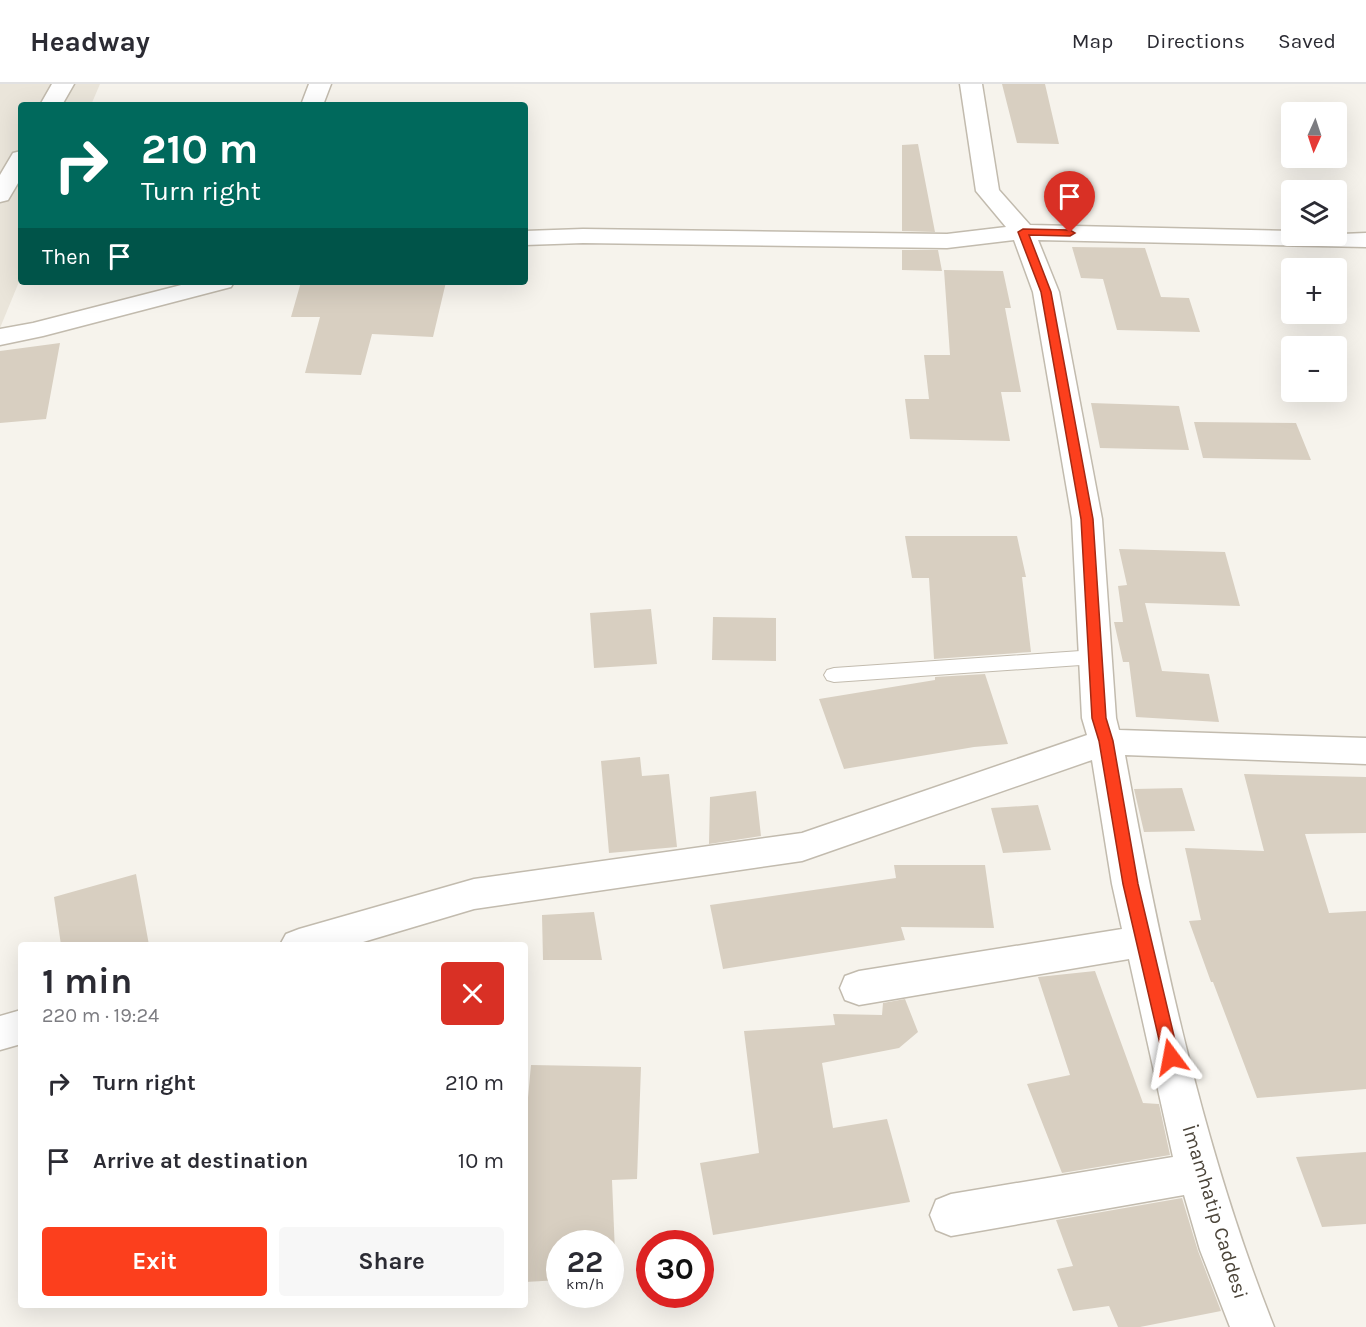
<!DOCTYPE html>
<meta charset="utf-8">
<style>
:root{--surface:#fff;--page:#f7f7f7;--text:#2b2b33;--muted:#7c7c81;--line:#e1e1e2;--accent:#fc3f1d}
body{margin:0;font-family:Karla,sans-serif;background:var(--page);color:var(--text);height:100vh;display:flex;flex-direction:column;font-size:22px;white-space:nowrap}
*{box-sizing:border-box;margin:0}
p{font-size:20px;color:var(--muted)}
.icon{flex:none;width:33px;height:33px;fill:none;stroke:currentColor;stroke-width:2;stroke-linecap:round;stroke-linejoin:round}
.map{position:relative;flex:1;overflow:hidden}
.side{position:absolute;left:18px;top:858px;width:510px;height:366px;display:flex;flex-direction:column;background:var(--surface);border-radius:6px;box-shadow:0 6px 24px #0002}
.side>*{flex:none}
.hud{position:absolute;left:18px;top:18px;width:510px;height:183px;border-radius:6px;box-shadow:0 6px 24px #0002;background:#00695c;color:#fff;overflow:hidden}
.needle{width:39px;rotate:183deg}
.fabs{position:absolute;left:1281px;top:18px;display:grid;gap:12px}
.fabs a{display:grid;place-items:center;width:66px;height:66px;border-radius:6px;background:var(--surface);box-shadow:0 6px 24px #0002;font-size:30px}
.speed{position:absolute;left:546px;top:1146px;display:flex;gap:12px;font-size:30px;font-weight:700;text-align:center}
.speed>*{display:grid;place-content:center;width:78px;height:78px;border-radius:50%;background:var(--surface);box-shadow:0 6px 24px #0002;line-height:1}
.speed small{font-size:15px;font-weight:400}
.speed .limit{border:9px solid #d22;background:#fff;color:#111}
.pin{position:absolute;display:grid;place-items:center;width:51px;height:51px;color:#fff;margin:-62px -26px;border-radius:50% 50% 50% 0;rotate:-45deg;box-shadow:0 0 6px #0007}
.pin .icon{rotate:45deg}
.me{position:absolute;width:66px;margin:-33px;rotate:347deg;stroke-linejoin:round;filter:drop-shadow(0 0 4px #0008)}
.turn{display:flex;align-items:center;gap:21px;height:126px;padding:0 24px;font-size:27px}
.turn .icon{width:78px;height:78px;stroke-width:2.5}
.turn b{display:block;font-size:42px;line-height:51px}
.then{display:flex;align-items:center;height:57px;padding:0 24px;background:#0003;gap:12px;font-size:22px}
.round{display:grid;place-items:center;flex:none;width:63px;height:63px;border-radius:6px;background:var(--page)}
.overview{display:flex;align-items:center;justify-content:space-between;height:102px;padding:0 24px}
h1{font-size:36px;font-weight:700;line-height:45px}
.button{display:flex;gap:12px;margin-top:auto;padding:12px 24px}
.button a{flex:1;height:69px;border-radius:6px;background:var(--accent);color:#fff;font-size:24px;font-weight:700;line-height:69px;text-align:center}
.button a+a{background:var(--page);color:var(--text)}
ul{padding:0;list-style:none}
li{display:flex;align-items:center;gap:18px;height:78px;padding:0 24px}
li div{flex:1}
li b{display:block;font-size:22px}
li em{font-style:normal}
header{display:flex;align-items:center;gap:36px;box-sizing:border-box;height:84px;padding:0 30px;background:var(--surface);border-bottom:2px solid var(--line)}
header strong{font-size:28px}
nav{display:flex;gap:33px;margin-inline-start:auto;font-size:21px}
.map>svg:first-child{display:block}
.residential{fill:#eae5da}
.building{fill:#d8cfc1}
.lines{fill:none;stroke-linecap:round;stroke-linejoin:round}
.service-casing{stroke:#c2bbae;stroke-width:2}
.minor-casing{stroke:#c2bbae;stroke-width:3}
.service{fill:#fff;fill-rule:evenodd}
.minor{fill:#fff;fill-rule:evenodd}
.route{fill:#fc3f1d;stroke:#a42913;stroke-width:1.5}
.labels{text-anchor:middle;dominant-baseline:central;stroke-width:6;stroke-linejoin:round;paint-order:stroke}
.street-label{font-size:20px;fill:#4b4439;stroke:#fff}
</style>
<header>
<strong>Headway</strong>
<nav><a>Map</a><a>Directions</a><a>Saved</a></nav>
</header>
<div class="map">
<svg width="1366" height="1243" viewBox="0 0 1366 1243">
<rect width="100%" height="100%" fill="#f6f3ec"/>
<!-- residential -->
<path class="residential" d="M0,0h100l-9,21h-70v172l-21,51z"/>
<!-- building -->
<path class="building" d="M1002,0h43l14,60 -42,-1z
M918,60l17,88 -33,-1v-86z
M1072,163l73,1 16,49 28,1 11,34 -83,-2 -14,-51 -22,-1z
M902,166h36l4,21 -40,-1z
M944,186l59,1 8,37h-6l16,84h-20l9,49 -100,-2 -5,-40h24l-5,-44h26z
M301,198h145l-13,55 -61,-3 -11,41 -56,-2 15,-56h-29z
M60,259l-14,76 -46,4v-72z
M1091,319l88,3 10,44 -89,-2z
M1194,338l102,1 15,37 -108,-2z
M905,452h112l9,41h-4l9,75 -97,7 -5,-81h-17z
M1119,465l106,3 15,54 -95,-3 17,68 47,3 10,48 -83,-5 -7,-55h-6l-9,-40h9l-5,-36 9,-1z
M651,525l6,55 -63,4 -4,-55z
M713,533l63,1v43l-64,-1z
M985,590l23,70 -34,3 -130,22 -25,-70 116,-19v-3z
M640,673l2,19 27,-2 8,73 -68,6 -8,-92z
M1244,690l122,3v56l-61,1 24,79 37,-2v178l-109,9 -44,-116h-2l-22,-61 12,-1 -16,-72 79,3z
M1182,704l13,43 -51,1 -10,-43z
M756,707l5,45 -52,8 1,-47z
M1038,721l13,45 -48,3 -12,-45z
M894,781h91l9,63 -93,-1 4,13 -182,29 -13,-64 186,-27z
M136,790l13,71h-88l-7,-48z
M594,828l8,48h-59l-1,-45z
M1095,887l48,132 16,1 11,51 -108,18 -35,-89 43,-9 -32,-98z
M905,915l13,33 -19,16 -77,15 11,65 54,-9 23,83 -197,33 -13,-72 59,-10 -15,-122 91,-6 -2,-11 49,1 1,-12z
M531,981l110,2 -4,112 -25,1 4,97h-6v-33h-50v36l-35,2v-152z
M1366,1068v72l-44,3 -26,-70z
M1182,1114l16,53 23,60 -81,16h-22l-9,-21 -36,5 -16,-42 16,-3 -17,-46z"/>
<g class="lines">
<defs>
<path id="service" d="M1095,566l7,2 2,5 -2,5 -7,2 -261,18 -7,-2 -3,-5 3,-5 7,-2z"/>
<path id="minor" d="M52,0h22l-12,21h-22z
M309,0h22l-8,21h-22z
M960,0h22l17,106 31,35 262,6v5l74,-3v14l-328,-7 21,52 43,227 14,199 3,12 247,8v26l-241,-9c35,192 77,391 149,572h-44l-30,-77 -16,-55 -233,41 -15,-6 -6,-15 6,-15 15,-6 222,-37 -44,-198 -270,46 -14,-5 -5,-12 5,-12 14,-5 263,-42 -10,-45 -20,-124 -290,101 -328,48 -121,36h-73l6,-11 13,-5 175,-50 328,-46 285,-98 -5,-17 -10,-199 -39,-227 -19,-52 -67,8 -364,-5 -58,2v-14l58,-2 364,5 59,-7 -30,-36z
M21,67v27l-13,22 -8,2v-27l13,-22z
M193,198h41l-3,5 -188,49 -43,9v-16l33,-6z
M21,926v34l-21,6v-34z"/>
</defs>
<!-- service casing -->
<use href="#service" class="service-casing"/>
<!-- minor casing -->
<use href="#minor" class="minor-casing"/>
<!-- service -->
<use href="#service" class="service"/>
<!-- minor -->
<use href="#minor" class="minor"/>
</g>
<!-- route -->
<path class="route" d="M1023,145l47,1 5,3 -5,3 -41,-1 22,57 42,227 13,199 7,23 25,143 41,173 -2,5 -6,2 -6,-2 -2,-5 -40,-173 -24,-143 -7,-23 -11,-199 -40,-227 -23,-60z"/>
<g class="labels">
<!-- street labels -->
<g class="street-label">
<text transform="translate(1215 1128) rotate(73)">İmamhatip Caddesi</text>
</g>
</g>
</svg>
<div class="fabs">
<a><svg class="needle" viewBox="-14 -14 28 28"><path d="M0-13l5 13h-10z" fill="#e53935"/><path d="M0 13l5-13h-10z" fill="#7c7c81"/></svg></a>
<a><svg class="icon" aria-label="layers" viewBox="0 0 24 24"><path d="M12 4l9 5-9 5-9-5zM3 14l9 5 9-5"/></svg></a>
<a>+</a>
<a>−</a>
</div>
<div class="speed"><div>22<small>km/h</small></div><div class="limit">30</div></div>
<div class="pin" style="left:1070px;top:149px;background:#d93025"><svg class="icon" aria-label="arrive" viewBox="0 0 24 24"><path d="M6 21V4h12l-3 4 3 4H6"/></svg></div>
<svg class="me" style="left:1171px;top:973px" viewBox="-20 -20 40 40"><path d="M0-17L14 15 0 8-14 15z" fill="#fc3f1d" stroke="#fff" stroke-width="4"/></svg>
<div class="hud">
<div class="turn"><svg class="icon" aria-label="right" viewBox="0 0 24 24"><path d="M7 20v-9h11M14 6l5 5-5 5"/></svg><div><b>210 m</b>Turn right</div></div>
<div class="then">Then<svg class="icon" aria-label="arrive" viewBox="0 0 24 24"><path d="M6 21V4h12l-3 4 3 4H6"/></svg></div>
</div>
<section class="side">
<div class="overview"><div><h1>1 min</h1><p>220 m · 19:24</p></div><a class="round" style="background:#d93025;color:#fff"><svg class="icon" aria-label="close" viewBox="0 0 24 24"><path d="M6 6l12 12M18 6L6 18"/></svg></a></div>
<ul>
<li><svg class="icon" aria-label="right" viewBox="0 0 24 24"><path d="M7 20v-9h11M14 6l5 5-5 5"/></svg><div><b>Turn right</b></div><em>210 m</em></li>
<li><svg class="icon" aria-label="arrive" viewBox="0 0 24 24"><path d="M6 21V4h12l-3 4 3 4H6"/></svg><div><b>Arrive at destination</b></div><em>10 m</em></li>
</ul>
<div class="button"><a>Exit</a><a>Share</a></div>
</section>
</div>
